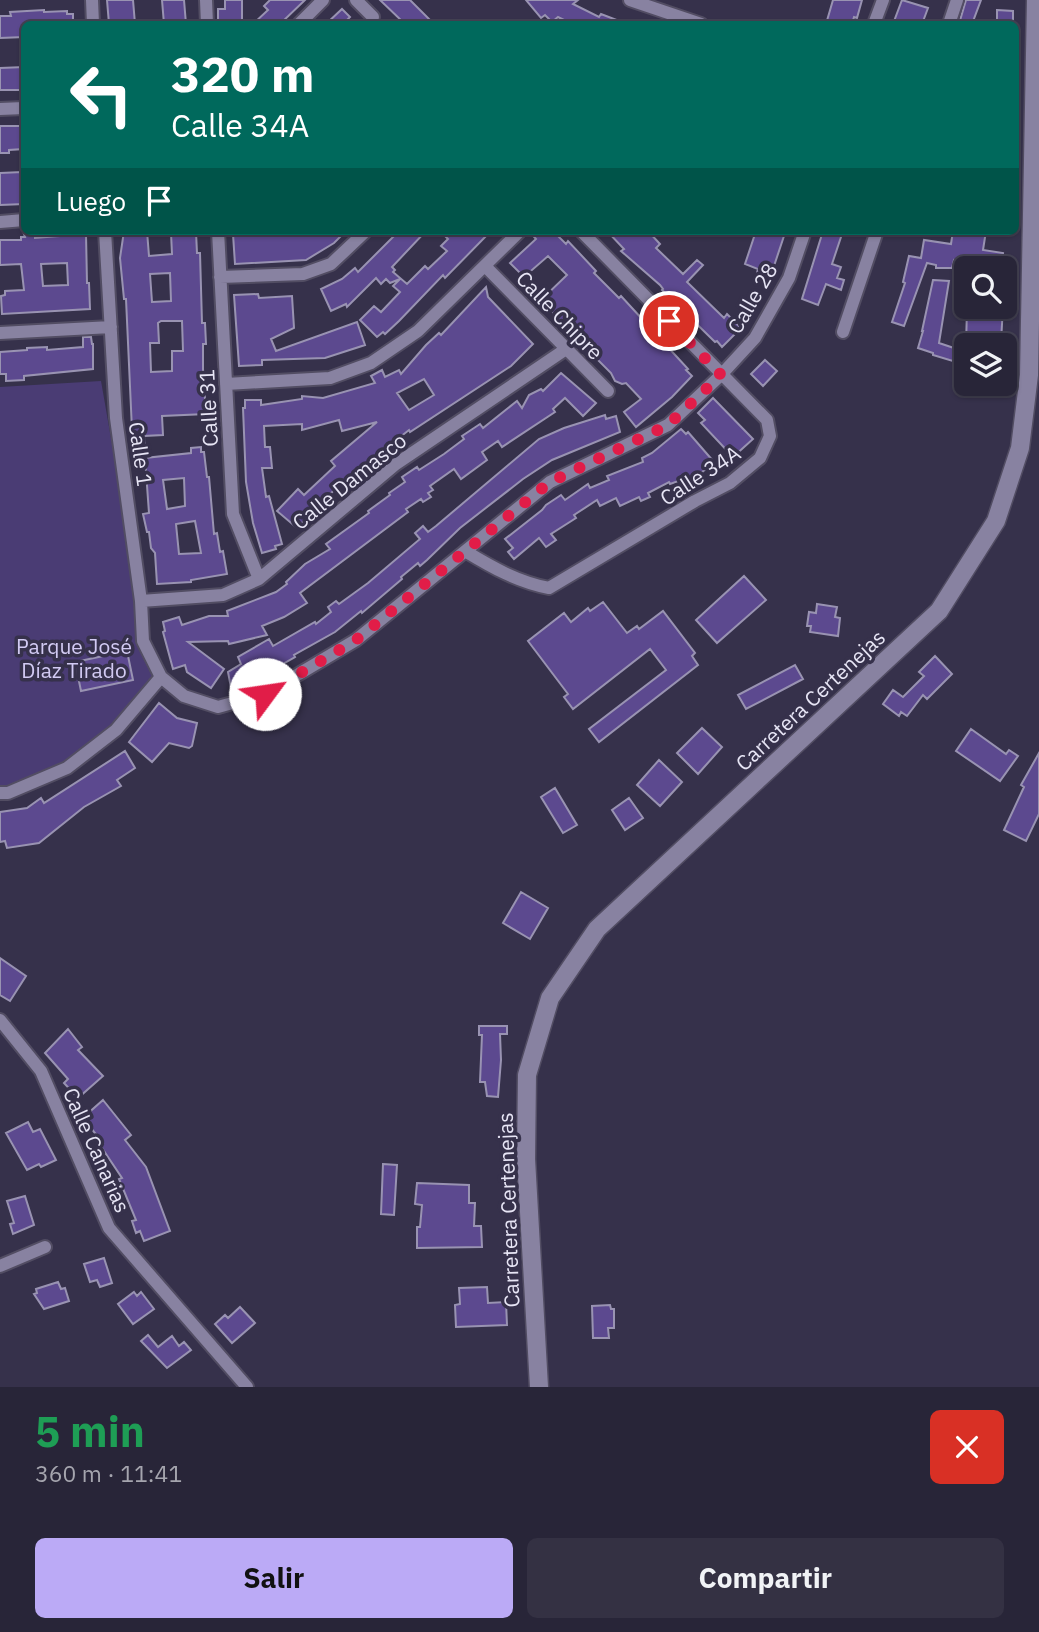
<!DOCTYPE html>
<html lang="es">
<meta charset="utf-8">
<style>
:root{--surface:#282538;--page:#343143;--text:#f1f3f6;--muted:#a5a5ae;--line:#444253;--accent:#bbaaf6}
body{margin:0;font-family:"IBM Plex Sans",sans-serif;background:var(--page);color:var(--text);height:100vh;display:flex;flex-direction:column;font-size:26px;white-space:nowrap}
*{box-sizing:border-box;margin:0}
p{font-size:23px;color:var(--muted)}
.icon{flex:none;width:38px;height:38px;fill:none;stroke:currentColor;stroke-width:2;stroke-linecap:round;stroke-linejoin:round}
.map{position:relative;height:1387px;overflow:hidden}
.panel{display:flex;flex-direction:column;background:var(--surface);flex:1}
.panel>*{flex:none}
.guide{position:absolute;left:21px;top:21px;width:998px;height:214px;border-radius:10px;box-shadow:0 2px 5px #0004,0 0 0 2px var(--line);background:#00695c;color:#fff;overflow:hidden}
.buttons{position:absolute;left:954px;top:256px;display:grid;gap:14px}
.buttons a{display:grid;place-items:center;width:63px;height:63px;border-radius:10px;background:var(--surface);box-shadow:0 2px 5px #0004,0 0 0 2px var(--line);font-size:35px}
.pin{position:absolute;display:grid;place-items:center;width:60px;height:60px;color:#fff;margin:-30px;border:4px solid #fff;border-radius:50%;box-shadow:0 2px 7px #0007}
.me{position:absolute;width:77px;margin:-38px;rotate:59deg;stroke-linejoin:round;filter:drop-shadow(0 0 5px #0008)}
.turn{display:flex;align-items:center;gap:24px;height:147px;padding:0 35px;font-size:32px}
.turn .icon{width:91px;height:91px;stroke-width:2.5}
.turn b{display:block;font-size:49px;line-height:60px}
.then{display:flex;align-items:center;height:66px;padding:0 35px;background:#0003;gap:14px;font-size:26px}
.round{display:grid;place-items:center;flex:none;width:74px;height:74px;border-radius:10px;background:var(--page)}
.overview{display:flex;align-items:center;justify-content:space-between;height:119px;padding:0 35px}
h1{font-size:42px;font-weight:800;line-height:52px;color:#1e9e55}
.button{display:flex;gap:14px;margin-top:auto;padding:14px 35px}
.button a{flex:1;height:80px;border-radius:10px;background:var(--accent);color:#111;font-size:28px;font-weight:800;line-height:80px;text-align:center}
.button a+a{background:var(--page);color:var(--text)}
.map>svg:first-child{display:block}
.green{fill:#4a3c74}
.building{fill:#5c498f;stroke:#9993b2;stroke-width:2;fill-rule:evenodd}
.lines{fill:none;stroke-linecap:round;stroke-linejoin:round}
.minor-casing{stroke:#524d63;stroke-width:16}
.secondary-casing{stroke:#524d63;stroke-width:21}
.minor{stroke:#8882a1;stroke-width:12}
.secondary{stroke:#8882a1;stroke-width:18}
.route{stroke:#e11d48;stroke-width:12;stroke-dasharray:0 21.6}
.labels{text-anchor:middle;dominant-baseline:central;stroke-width:7;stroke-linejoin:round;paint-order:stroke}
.street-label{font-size:21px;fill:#e7e5f5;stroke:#36314b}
.park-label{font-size:21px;fill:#d2caf3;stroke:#36314b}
</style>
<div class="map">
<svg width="1039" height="1387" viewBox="0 0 1039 1387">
<rect width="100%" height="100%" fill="#36314b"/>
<!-- green -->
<path class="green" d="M101,381l47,269 13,27 -94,91 -67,23v-404z"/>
<!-- building -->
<path class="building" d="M107,0h26l2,24h-26z
M162,0h22l2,24h-22z
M225,0h17v24h-24v-15h7z
M270,0h35l-25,24h-27l15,-14 -4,-4z
M380,0h30l24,24h-29z
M526,0h52l-5,4 26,13 2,-3 26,10h-55l-14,-7 -6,5 -7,-7 -4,3z
M833,0h29l-5,18 -3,-1 -2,7h-26z
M902,0l26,8 -6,16h-29z
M966,0h15l-9,24h-13z
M342,9l8,8 -2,2 5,5h-27z
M44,10v2l23,-1v3h6v10h-49v13l-24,1v-22h11l-1,-4z
M997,10l16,1v13l-16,-2z
M24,67v23h-24v-22z
M0,126h24v23l-15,1v3h-9z
M22,172v5h2v27l-24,1v-32z
M124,231h23l2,25 23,-2 -1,-21 25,-1 1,21h3l2,70h3l1,21h-3v25l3,45 -44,2 1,19 -19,1 1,13h-11l-2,-19 -6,-131h-2l-4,-41zM170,273l1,28 -19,1 -2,-28zM161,321h21l1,30h-11v20l-21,1 -1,-29h9l-1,-20z
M255,231h91l-12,12 -28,17 -71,4 -2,-30z
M399,231h27l-34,36 3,3 -2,2 14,12 18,-18 3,3 19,-18 -6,-5 7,-7 -8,-8h51l-46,47 -2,-3 -44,46 -14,13 -2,-2 -6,5 -17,-17 14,-14 7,6 19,-20 -7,-6 7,-7 -10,4 -4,-4 -5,5 -5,-6 -29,29 -1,-3 -15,7 -10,-22 21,-10 13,-11 3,4z
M529,231h24l13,13 2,-3 28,30 -2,2 25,25 2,-2 67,73 -2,1 6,6 -20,21 -36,30 -12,-15 17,-13 -15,-16 -4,1 -7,-3 -4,-8 -21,-21 2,-1 -34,-32 -16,-20 25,-24 -19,-19 -24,21 -14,-14 26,-24z
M607,231h41l12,13 -4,4 27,26 14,-14 6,5 -16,17 37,36 3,-4 14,14 -19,19 -5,-6 -2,1 -53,-52 1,-1 -3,-4 -39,-34 3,-2z
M756,231h27l-2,4 3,1 -14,42 -13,-5 1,-4 -13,-5z
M823,231h20l-11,33 9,3 -4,11 7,2 -3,10 -15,-6 -8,21 -16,-6z
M953,231h33l-3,19 20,3 -2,15h-14l1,-2 -34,-6 -2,8h-16v-3l-9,-2 -23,63 -12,-4 13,-39 -2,-1 6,-26 12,2 3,-18 27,4z
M24,234h11v4l51,-4 1,49h2l1,26 -88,5 -1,-18 4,-1v-4l19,-1 -3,-26 -21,1v-25h21v-3h4zM67,263l1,22 -25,1 -2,-22z
M933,280l16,1 -10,62 27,9v13l-33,-10v-2l-15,-5 5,-17h-1z
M486,287l2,10 45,47 -22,22 -101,66 -1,-2 -33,26 -2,5 -12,10 -2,-2 -15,12 -1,-1 -47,48 -20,-17 21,-22 6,6 31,-29 -4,-5 46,-39 -35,9 -3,-11 -37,10v-6l-38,2 1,21h5l2,21h-10l4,29 3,-1 13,48 -7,2 1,3 -14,4 -9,-30 -7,-41 -3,-74h2v-8h16v5l41,-6v-3l21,2 52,-15 -4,-7 11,-6 3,7 14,-7 2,4 25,-29 13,-12 2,2zM424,379l10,16 -25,15 -12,-17z
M258,294l1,4 33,-2 2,32 -23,11 5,12 81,-29 8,23 -40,13 -63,2v5l-23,1 -5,-71z
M970,306h33l-2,36 -35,3 1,-36z
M83,337h8l1,7h1v25l-69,7v4l-18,1v-7h-6v-22l27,-2v-2l20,-1v3l36,-3z
M765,360l12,11 -14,15 -12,-12z
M561,373l35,30 -13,13 -18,-18 -12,11 2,3 -53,35 -4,-6 -16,11 5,8 -26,19 -7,-10 -24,17 3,4 -5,3 3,4 -8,5 -2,-3 -15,10 2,3 -108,81 7,10 -23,14 -22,9 5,9 -38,9 -1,-3 -40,1 36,27 -13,19 -24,-16 -2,-7 -12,4 -10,-37 2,-1 -2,-9 16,-5 3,8 27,-9h19l-1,-5 49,-19 11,-8 -1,-2 19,-18 25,-15 -4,-5 43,-31 -1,-2 22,-16 -1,-2 16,-11 -3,-5 15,-10 2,3 25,-16 20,-15 -2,-3 18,-12 3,4 34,-27 5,7 7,-13 12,-6 2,2z
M713,398l40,41 -20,18 -32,-34 4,-3 -7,-7z
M605,415l1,4 10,-3 4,16 -68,28 -29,19 -63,49 -33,32 -7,6 -2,-3 -17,14 1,2 -40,34 -1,-2 -26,21 -41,23 1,2 -63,36 -4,-21 13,-8 -3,-7 31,-18 4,7 42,-24 1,2 15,-12 -3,-5 8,-6 3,3 29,-21 52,-44 -5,-6 8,-7 5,6 8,-6 103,-87 25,-11z
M681,429l5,5 2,-2 26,30 -13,11 -31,11 -1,-2 -21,11 2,4 -9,4 -2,-4 -19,9 -4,-8 -16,8 -3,-6 -23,15 2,3 -25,16 5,6 -10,7 -7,-9 -25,21 -6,-7 5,-4 -8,-9 37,-29 4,-5 15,-10 4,5 23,-16 2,4 19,-8 -2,-4 36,-14 -1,-4 10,-5z
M201,447v5h3l3,25h2l5,57 3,-1 3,19 3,-1 4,23 -36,6v2l-34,2 -2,-31 -4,-5 -2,-16h-2l-4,-18 6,-1 -4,-55 46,-5v-5zM184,478l1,28 -18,3 -4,-29zM195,521l6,32 -22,1 -3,-30z
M744,576l22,24 -49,43 -21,-23z
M603,602l24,31 10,-7 2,3 24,-18 32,42 -3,3 6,9 -99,77 -10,-13 77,-59 -16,-21 -77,60 -9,-12 4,-3 -40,-53 36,-28 7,9 17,-14 2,3z
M817,604l20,3 -2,10 5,1 -2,18 -28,-4 1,-6h-4l2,-14 7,1z
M127,651l6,29 -52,11 -6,-29z
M935,656l17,18 -25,25 -4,-4 -16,21 -6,-4 -2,4 -16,-12 10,-14 10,7 21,-21 -5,-4z
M795,665l8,14 -57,30 -8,-14z
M159,703l18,15 20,5 -5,23 -3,2 -20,-5 -17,19 -23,-20z
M702,728l20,19 -24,27 -21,-21z
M971,729l35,25 3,-4 9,6 -18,25 -44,-30z
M125,751l10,17 -18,12 4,6 -37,21 -45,36 -32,5 -2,-7 -5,1v-30l27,-4 14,-10 3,5z
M1039,753v61l-13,27 -22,-11 20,-43 -3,-2z
M659,760l23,22 -22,24 -23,-21z
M555,788l22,37 -14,8 -22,-36z
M629,798l14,20 -18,12 -13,-20z
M521,892l27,16 -18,31 -27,-16z
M0,958l26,18 -16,25 -10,-6z
M479,1026h28v8h-7l1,26 -3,37 -11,-1 -2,-14h-5l2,-47h-3z
M68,1029l14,18 -4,3 25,26 -25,22 -14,-15 4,-4 -23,-26z
M103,1100l28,35 -6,5 21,27 24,64 -26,10 -4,-10 -4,2 -4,-12 4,-1 -17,-41 3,-1 -22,-33 3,-2 -17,-21 2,-2 -3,-4z
M28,1122l5,10 7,-3 16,31 -15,7 -2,-3 -12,6 -21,-37z
M383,1164l14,1 -3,50 -13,-1z
M417,1183l52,2v18h6l-1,23h7l1,21 -65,1v-21h3l2,-22 -7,-1z
M25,1196l9,29 -21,9 -3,-10 4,-1 -7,-22z
M104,1258l8,25 -12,4 -3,-7 -7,2 -6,-18z
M58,1282l3,7 4,-1 4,13 -25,8 -10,-15 3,-1 -1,-4z
M487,1287l1,16 18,-1 1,23 -51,2 -1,-22 5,-1 -1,-16z
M134,1292l3,4 4,-4 13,17 -21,15 -15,-20z
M610,1305l1,4h3v19h-6l1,10h-16l-1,-32z
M240,1307l15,16 -23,20 -17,-19 10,-9 3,3z
M148,1335l10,12 14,-11 7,10 5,-4 7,8 -24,18 -26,-27z"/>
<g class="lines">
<defs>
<path id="minor" d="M92,0l1,24
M206,0l1,24
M356,0l17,17
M630,0l71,24
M299,24l24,-24
M874,24l9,-24
M949,24l8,-24
M0,109l24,-1
M0,222l24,-2
M105,231l11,187 25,183 2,40 18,36 23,19 34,11 47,-13 91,-54 194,-158 118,-57 53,-50 34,-37 34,-60 16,-47
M218,231l15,283 26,65
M485,266l123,125
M220,277l83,-3 28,-10 35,-33
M843,332l34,-101
M0,333l111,-6
M226,384l104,-6 41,-15 47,-32 102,-100
M465,551c28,17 53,31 84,37l146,-87 35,-18 30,-25 10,-22 -3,-16 -186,-189
M141,601l82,-6 36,-16 137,-115 170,-115
M0,793h8l59,-25 49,-38 45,-53
M0,1020l41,51 68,157 138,159
M0,1266l45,-19"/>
<path id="secondary" d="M539,1387l-13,-228 1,-84 23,-77 47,-69 342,-318 57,-90 24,-73 9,-73 7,-375"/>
</defs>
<!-- minor casing -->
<use href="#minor" class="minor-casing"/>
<!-- secondary casing -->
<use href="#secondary" class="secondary-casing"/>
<!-- minor -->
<use href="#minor" class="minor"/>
<!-- secondary -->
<use href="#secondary" class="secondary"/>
</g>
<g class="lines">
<!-- route -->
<path class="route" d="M265,694l91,-54 194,-158 118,-57 53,-50 -52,-54"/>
</g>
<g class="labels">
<!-- street labels -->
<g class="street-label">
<text transform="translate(752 298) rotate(-60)">Calle 28</text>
<text transform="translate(560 315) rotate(46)">Calle Chipre</text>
<text transform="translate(208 408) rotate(-93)">Calle 31</text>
<text transform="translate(141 454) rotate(82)">Calle 1</text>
<text transform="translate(700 475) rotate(-33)">Calle 34A</text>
<text transform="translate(349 481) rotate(-39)">Calle Damasco</text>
<text transform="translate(810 700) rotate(-43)">Carretera Certenejas</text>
<text transform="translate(97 1150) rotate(66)">Calle Canarias</text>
<text transform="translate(508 1210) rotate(-92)">Carretera Certenejas</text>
</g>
<!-- park labels -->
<g class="park-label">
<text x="74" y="646">Parque José<tspan x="74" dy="24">Díaz Tirado</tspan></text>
</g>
</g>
</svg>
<div class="buttons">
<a><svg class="icon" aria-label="search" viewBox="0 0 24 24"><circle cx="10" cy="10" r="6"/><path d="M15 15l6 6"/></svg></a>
<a><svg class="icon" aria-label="layers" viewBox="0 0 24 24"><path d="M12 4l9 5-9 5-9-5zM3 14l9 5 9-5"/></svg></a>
</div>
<div class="pin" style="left:669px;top:321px;background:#d93025"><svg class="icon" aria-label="arrive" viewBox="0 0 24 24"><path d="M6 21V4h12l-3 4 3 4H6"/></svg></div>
<svg class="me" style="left:265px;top:694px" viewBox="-20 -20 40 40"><circle r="19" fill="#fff"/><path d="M0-13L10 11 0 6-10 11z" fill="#e11d48"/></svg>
<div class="guide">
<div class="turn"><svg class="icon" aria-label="left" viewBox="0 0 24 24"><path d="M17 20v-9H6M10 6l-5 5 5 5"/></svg><div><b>320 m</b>Calle 34A</div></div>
<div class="then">Luego<svg class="icon" aria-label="arrive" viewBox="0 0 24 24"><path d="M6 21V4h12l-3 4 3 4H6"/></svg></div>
</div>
</div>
<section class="panel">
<div class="overview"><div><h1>5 min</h1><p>360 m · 11:41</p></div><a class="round" style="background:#d93025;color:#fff"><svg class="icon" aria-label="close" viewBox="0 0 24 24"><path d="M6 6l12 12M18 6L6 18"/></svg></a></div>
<div class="button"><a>Salir</a><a>Compartir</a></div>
</section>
